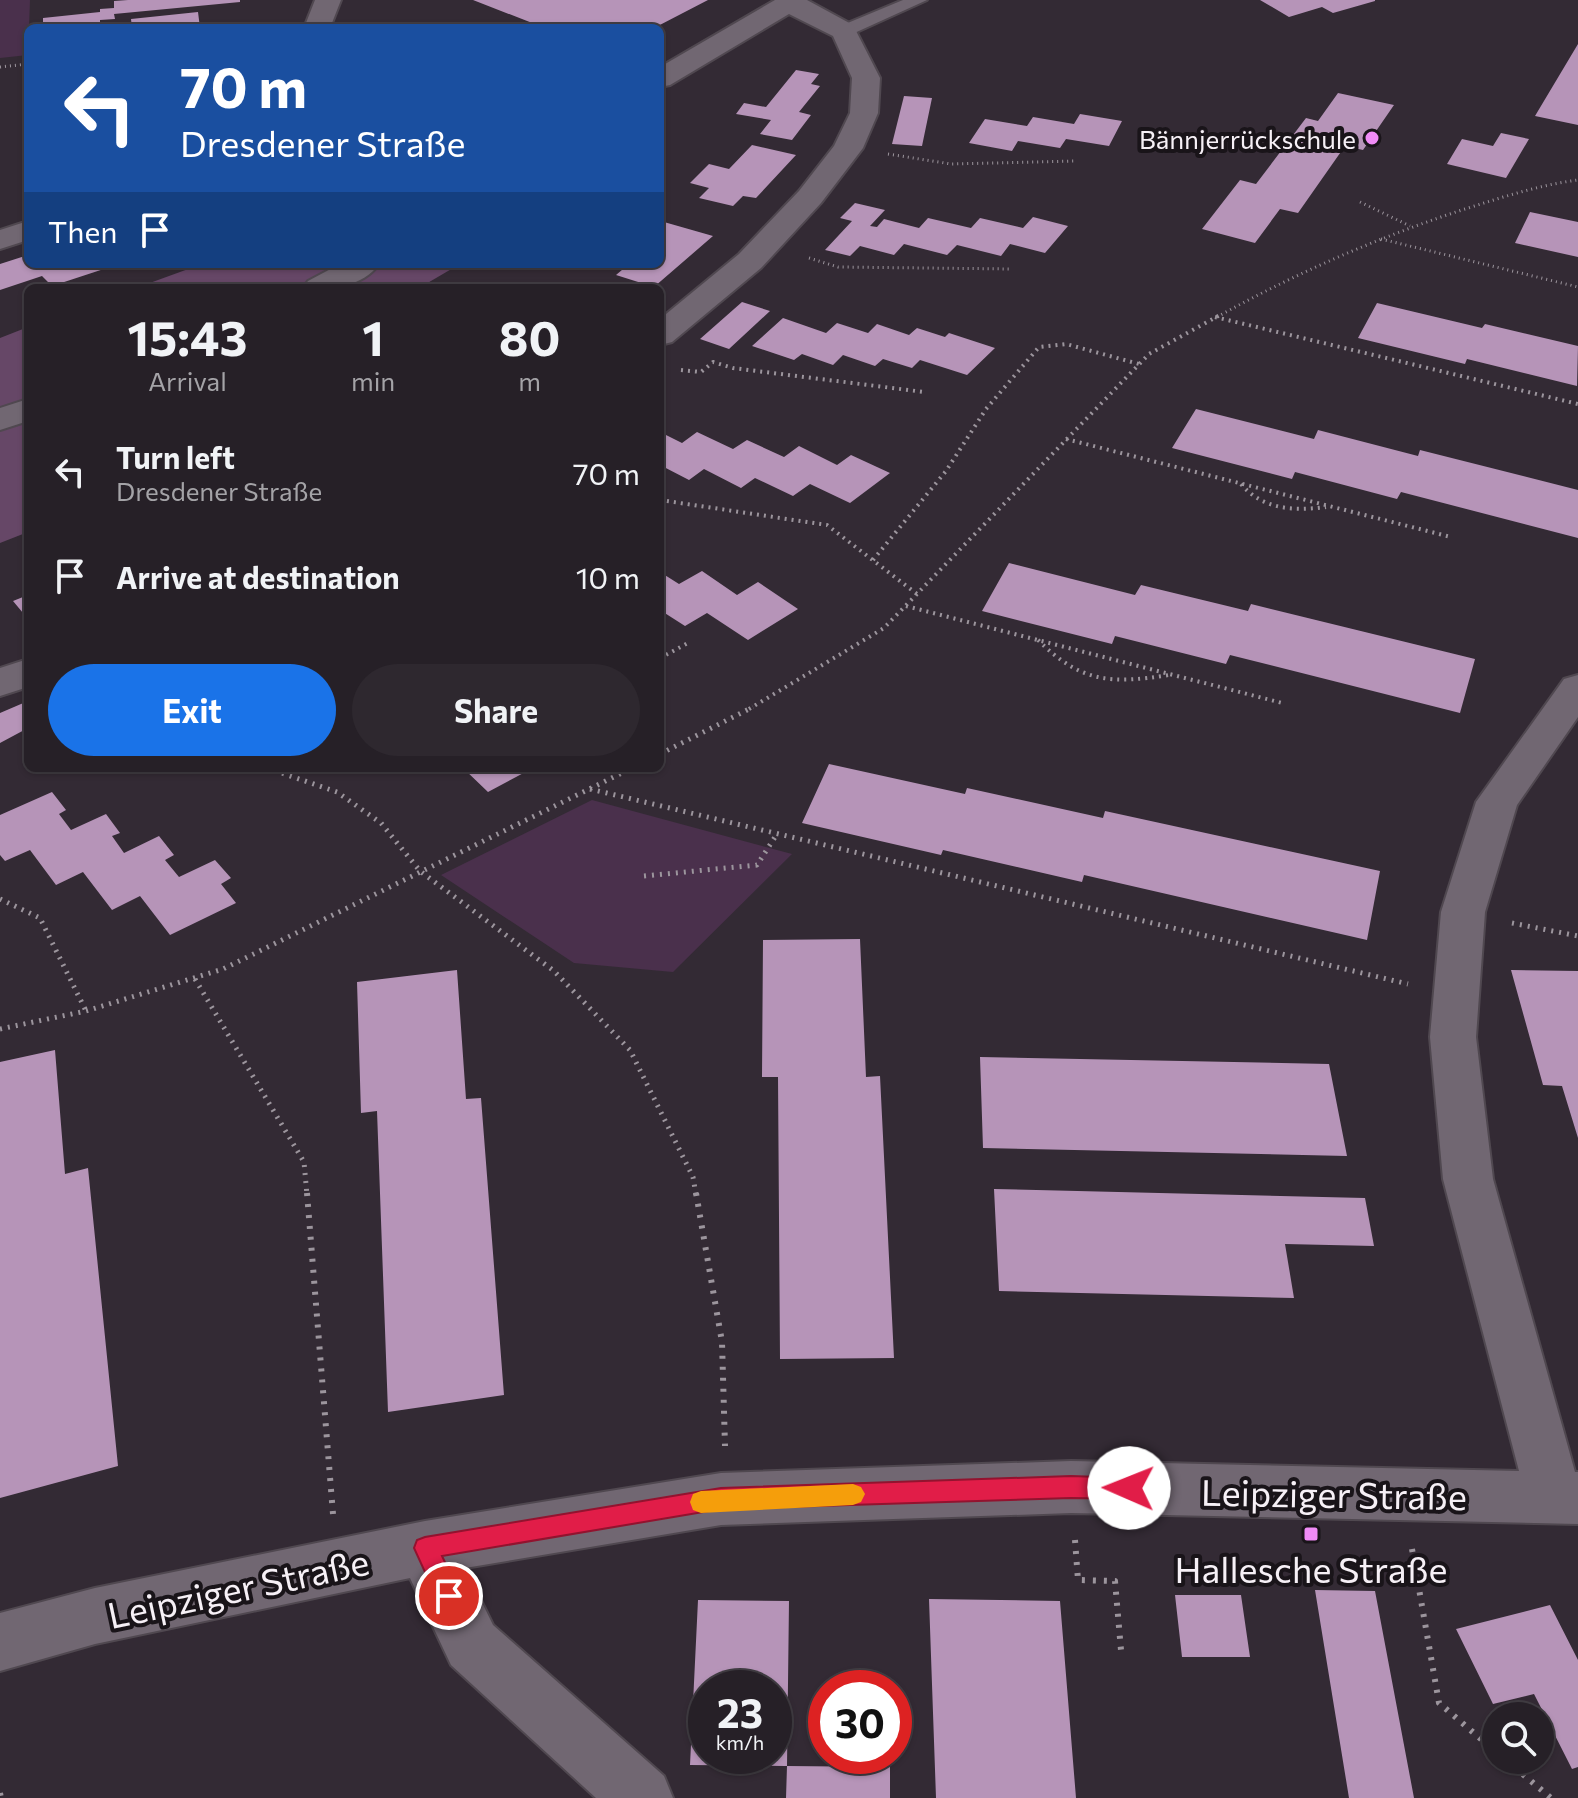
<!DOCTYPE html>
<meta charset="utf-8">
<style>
:root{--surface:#262027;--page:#2e282f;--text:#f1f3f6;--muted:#a4a3a7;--line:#423e44;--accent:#1a73e8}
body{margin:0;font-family:Commissioner,sans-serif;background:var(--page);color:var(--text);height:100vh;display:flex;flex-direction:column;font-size:30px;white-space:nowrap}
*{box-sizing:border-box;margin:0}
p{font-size:26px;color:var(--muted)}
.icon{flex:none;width:44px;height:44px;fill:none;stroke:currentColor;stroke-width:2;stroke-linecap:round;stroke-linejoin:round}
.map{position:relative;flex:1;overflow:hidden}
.panel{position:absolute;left:24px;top:284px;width:640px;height:488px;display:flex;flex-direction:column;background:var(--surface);border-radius:12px;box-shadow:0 2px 6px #0004,0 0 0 2px var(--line)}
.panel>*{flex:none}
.hud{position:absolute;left:24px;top:24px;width:640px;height:244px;border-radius:12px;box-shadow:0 2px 6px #0004,0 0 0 2px var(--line);background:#1a4fa0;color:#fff;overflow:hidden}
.buttons{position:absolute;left:1482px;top:1702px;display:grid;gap:16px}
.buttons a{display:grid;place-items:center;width:72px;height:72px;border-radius:50%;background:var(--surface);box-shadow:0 2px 6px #0004,0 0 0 2px var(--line);font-size:40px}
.speed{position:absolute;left:688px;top:1670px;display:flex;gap:16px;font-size:40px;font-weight:700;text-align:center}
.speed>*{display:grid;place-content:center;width:104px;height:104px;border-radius:50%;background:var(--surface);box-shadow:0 2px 6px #0004,0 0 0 2px var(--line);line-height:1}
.speed small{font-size:20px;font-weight:400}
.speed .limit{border:12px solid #d22;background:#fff;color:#111}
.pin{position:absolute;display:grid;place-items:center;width:68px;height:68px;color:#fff;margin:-34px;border:4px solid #fff;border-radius:50%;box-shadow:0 2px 8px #0007}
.me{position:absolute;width:88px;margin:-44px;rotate:271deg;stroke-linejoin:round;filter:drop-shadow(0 0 6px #0008)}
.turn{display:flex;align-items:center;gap:28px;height:168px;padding:0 24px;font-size:36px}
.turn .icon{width:104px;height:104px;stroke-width:2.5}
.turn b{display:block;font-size:56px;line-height:68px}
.then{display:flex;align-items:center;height:76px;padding:0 24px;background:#0003;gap:16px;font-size:30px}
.eta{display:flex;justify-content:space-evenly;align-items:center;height:136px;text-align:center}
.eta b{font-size:48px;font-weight:700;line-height:56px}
.primary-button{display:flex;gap:16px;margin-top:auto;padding:16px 24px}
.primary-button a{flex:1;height:92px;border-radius:48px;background:var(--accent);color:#fff;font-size:32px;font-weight:700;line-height:92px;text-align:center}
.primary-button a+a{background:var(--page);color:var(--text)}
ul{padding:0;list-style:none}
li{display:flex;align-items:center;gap:24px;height:104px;padding:0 24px}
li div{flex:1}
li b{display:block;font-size:30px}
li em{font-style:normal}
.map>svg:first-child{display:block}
.green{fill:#4a304c}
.forest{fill:#664767}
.building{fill:#b694b8;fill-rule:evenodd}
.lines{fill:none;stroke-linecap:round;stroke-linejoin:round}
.lane-casing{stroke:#504850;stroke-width:4}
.street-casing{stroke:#504850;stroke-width:4}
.path-far3{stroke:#9c959d;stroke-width:3;stroke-dasharray:1 4;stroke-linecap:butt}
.path-far2{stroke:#9c959d;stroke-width:4;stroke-dasharray:2 5;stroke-linecap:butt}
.path-far1{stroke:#9c959d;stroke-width:5;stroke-dasharray:2 6;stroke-linecap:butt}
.path{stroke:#9c959d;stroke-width:6;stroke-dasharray:3 8;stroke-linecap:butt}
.lane{fill:#716772;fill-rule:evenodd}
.street{fill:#716772;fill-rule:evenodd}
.route{fill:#e11d48;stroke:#92132f;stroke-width:2}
.slow{fill:#f59e0b}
.poi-dot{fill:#f08bf6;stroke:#191419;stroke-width:3}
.labels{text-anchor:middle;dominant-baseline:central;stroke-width:8;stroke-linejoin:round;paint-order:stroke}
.far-poi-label{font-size:26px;fill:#f6f0f6;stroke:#191419;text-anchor:end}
.near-street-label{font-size:36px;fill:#f6f0f6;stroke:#191419}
.near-poi-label{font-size:36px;fill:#f6f0f6;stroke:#191419}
</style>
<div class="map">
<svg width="1578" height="1798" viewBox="0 0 1578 1798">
<rect width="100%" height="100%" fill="#332a34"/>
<!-- green -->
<path class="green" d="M0,0h30l-2,55 -28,3z
M592,800l200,54 -119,118 -99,-9 -133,-88z"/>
<!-- forest -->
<path class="forest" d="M202,264h258l-41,24h-283z
M28,327v205l-28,11v-205z"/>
<!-- building -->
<path class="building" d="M128,0h112v2l-126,12 1,5 -15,1v4l-57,4v-10l57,-6v-3l14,-1v-7z
M473,0h235l-54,28h-109z
M1260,0h115v1l-42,12 -11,-6 -33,10z
M198,12l2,16h-68l-1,-9z
M1578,44v81l-43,-9z
M796,70l23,4 -8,10 9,2 -21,26 12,3 -19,25 -32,-6 11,-14 -35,-6 8,-11 22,4z
M1338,93l56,12 -31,45 -18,-4 -47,67 -18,-4 -25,34 -53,-14 38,-49 16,4 50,-66 12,3z
M904,96l28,2 -10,48 -30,-2z
M1080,114l42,7 -13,25 -43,-7 -6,9 -42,-7 -6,10 -43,-8 16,-24 42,7 6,-9 41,7z
M1501,133l28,6 -23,39 -59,-14 15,-25 31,7z
M752,145l44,10 -40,43 -13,-2 -10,10 -34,-8 10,-10 -19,-5 19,-19 20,5z
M855,203l30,7 -15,16 7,1 7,-8 35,9 9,-10 43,10 9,-10 43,10 10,-11 35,9 -23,27 -35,-9 -9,12 -44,-11 -10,10 -43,-11 -10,11 -34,-9 -10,10 -25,-6 27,-29 -12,-3z
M1530,212l48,10v35l-63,-14z
M664,222l49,14 -59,51 -38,-12 13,-11h31v-38z
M28,255v9l88,1 -64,21 -10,-10 -42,14v-26z
M742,302l28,9 -41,38 -29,-10z
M1377,303l105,25 3,-4 93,22 -1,40 -110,-27 -2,5 -107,-26z
M783,318l43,15 11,-10 31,10 9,-9 32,11 8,-7 28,9 4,-4 46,15 -28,27 -47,-15 -8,8 -29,-9 -8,7 -32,-11 -10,10 -31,-11 -8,6 -42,-14z
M1196,409l118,30 4,-9 100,26 2,-6 158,40v48l-177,-46 -4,7 -102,-27 -3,7 -120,-31z
M660,432l22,11 15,-11 36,17 14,-9 37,17 15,-11 38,19 14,-10 39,18 -40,30 -40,-19 -17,12 -38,-18 -14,10 -37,-19 -15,11 -29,-15z
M1009,563l126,32 6,-10 107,26 3,-7 224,55 -15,54 -230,-58 -4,9 -111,-28 -3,8 -130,-33z
M702,571l35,24 21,-13 40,27 -50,31 -41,-27 -22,13 -25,-16v-38l19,12z
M28,595v24l-15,-18z
M28,701v27l-28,15v-30z
M829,764l136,30 2,-6 136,30 2,-7 275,60 -13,69 -283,-65 -2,7 -139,-32 -2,5 -139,-32z
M463,768h70l-45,24z
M52,792l14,18 -7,4 12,16 35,-16 14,19 -8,3 12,17 35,-17 15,19 -9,5 14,17 36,-17 16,18 -10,6 15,19 -66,32 -30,-39 -28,14 -29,-38 -27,13 -26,-35 -25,11 -5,-6v-40z
M860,939l6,138 14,-1 14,282 -114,1 -2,-282h-16l1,-137z
M457,970l9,129 15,-1 23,297 -116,17 -11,-301 -16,2 -4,-131z
M1511,970l67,1v167l-16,-52 -19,-1z
M55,1050l10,124 23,-6 30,298 -118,32v-436z
M980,1057l349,7 18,92 -364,-8z
M994,1189l371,9 9,48 -89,-2 9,54 -295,-7z
M1315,1590l60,1 39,207h-65z
M1175,1595h66l9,62h-68z
M929,1599l131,2 16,197h-140z
M698,1600l91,1 -2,165 -97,-1zM706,1688h68v68h-68z
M1550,1605l28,55v107l-6,2 -38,-75 -41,10 -37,-75z
M787,1766l103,1v31h-104z"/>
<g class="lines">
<defs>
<path id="lane" d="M903,0h24l-77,35 -6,1 -9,-5 3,-4z"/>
<path id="street" d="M315,0h26l-11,28h-26z
M775,0h32l46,25 27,53 -2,35 -15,35 -42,55 -60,65 -89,74 -12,3v-26l79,-65 60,-63 35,-45 16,-33 2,-35 -19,-42 -44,-22 -119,71 -10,2v-20z
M28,221v19l-28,9v-19z
M340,264h39c-18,25 -49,24 -76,24l5,-7z
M28,399v22l-28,9v-22z
M28,659v28l-28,9v-28z
M1578,675v42l-61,88 -32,107 -9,125 17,142 82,293h3v52l-507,-11 -350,12 -256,43 28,57 171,151 9,22h-77l-145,-133 -41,-87 -315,66 -95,27v-58l95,-25 330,-67 296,-48 350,-12 448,10 -76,-292 -13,-142 11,-125 35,-110 88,-123z"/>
</defs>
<!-- lane casing -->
<use href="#lane" class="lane-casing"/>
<!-- street casing -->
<use href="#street" class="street-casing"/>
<!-- path-far3 -->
<path class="path-far3" d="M0,67l28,-3
M888,154l63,10 126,-3
M1360,202l50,24
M1381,239l197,48
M809,258l29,9 174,2
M1217,317c79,-44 162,-80 248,-108 38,-12 74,-24 113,-29"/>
<!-- path-far2 -->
<path class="path-far2" d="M1215,317l363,87
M681,370l20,2 12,-10 20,6 191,24
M1066,439l385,98
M1241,484c22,26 53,27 85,23
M660,500l167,25 90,69
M873,560l73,-89 40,-62 53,-62 27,-3 73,20
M906,606l376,97
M1038,640c43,43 73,44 131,35
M660,658l28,-15
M749,709l135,-81 265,-274 71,-39"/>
<!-- path-far1 -->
<path class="path-far1" d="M660,754l93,-47
M267,768l70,24 44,31 39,48 134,100 76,79 63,127 3,18
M590,789l818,195
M644,876l113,-11 20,-31
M0,899l40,19 46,93
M1512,923l66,13
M195,979l109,183 3,33
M0,1029l86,-18 137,-42 409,-201"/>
<!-- path -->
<path class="path" d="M307,1193l26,321
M696,1193l26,149 3,104
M1075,1540l3,40 37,1 6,69
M1412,1549l27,154 57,49
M1506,1760l45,38
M0,1793l1,5"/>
<!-- lane -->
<use href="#lane" class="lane"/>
<!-- street -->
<use href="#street" class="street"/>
</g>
<!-- route -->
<path class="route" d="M1071,1476l58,2 9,3 3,7 -3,8 -9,3 -58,-1 -350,11 -279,47 19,40 -4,9 -8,3 -9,-3 -26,-57 3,-8 8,-3 296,-49z"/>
<!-- slow -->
<path class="slow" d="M853,1484l8,3 4,7 -4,8 -8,3 -152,8 -8,-3 -3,-8 3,-8 8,-3z"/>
<!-- markers -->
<g class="poi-dot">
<circle cx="1372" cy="138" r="8"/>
<rect x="1303" y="1526" width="16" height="16" rx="4"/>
</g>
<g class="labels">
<!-- far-poi labels -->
<g class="far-poi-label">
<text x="1356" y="138">Bännjerrückschule</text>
</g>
<!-- near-street labels -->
<g class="near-street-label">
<text transform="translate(1334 1493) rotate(1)">Leipziger Straße</text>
<text transform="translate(238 1587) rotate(-12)">Leipziger Straße</text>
</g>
<!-- near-poi labels -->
<g class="near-poi-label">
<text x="1311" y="1568">Hallesche Straße</text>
</g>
</g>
</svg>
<div class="buttons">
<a><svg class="icon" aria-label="search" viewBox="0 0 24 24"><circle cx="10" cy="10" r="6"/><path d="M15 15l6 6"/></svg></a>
</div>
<div class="speed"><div>23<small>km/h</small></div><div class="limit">30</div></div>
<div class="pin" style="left:449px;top:1596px;background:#d93025"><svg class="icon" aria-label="arrive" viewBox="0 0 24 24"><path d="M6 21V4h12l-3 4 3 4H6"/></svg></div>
<svg class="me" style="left:1129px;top:1488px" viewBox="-20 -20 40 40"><circle r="19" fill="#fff"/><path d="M0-13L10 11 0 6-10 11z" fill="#e11d48"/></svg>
<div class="hud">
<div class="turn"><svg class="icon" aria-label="left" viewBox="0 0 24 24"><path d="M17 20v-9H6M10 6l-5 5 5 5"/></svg><div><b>70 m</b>Dresdener Straße</div></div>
<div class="then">Then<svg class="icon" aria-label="arrive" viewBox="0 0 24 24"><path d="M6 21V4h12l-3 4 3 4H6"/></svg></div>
</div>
<section class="panel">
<div class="eta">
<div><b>15:43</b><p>Arrival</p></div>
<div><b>1</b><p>min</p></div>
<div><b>80</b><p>m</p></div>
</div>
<ul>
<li><svg class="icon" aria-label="left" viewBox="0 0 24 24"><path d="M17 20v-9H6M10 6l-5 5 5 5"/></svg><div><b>Turn left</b><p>Dresdener Straße</p></div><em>70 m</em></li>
<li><svg class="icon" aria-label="arrive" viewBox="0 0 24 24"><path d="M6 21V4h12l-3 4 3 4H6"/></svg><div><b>Arrive at destination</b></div><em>10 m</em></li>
</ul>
<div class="primary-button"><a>Exit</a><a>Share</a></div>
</section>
</div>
